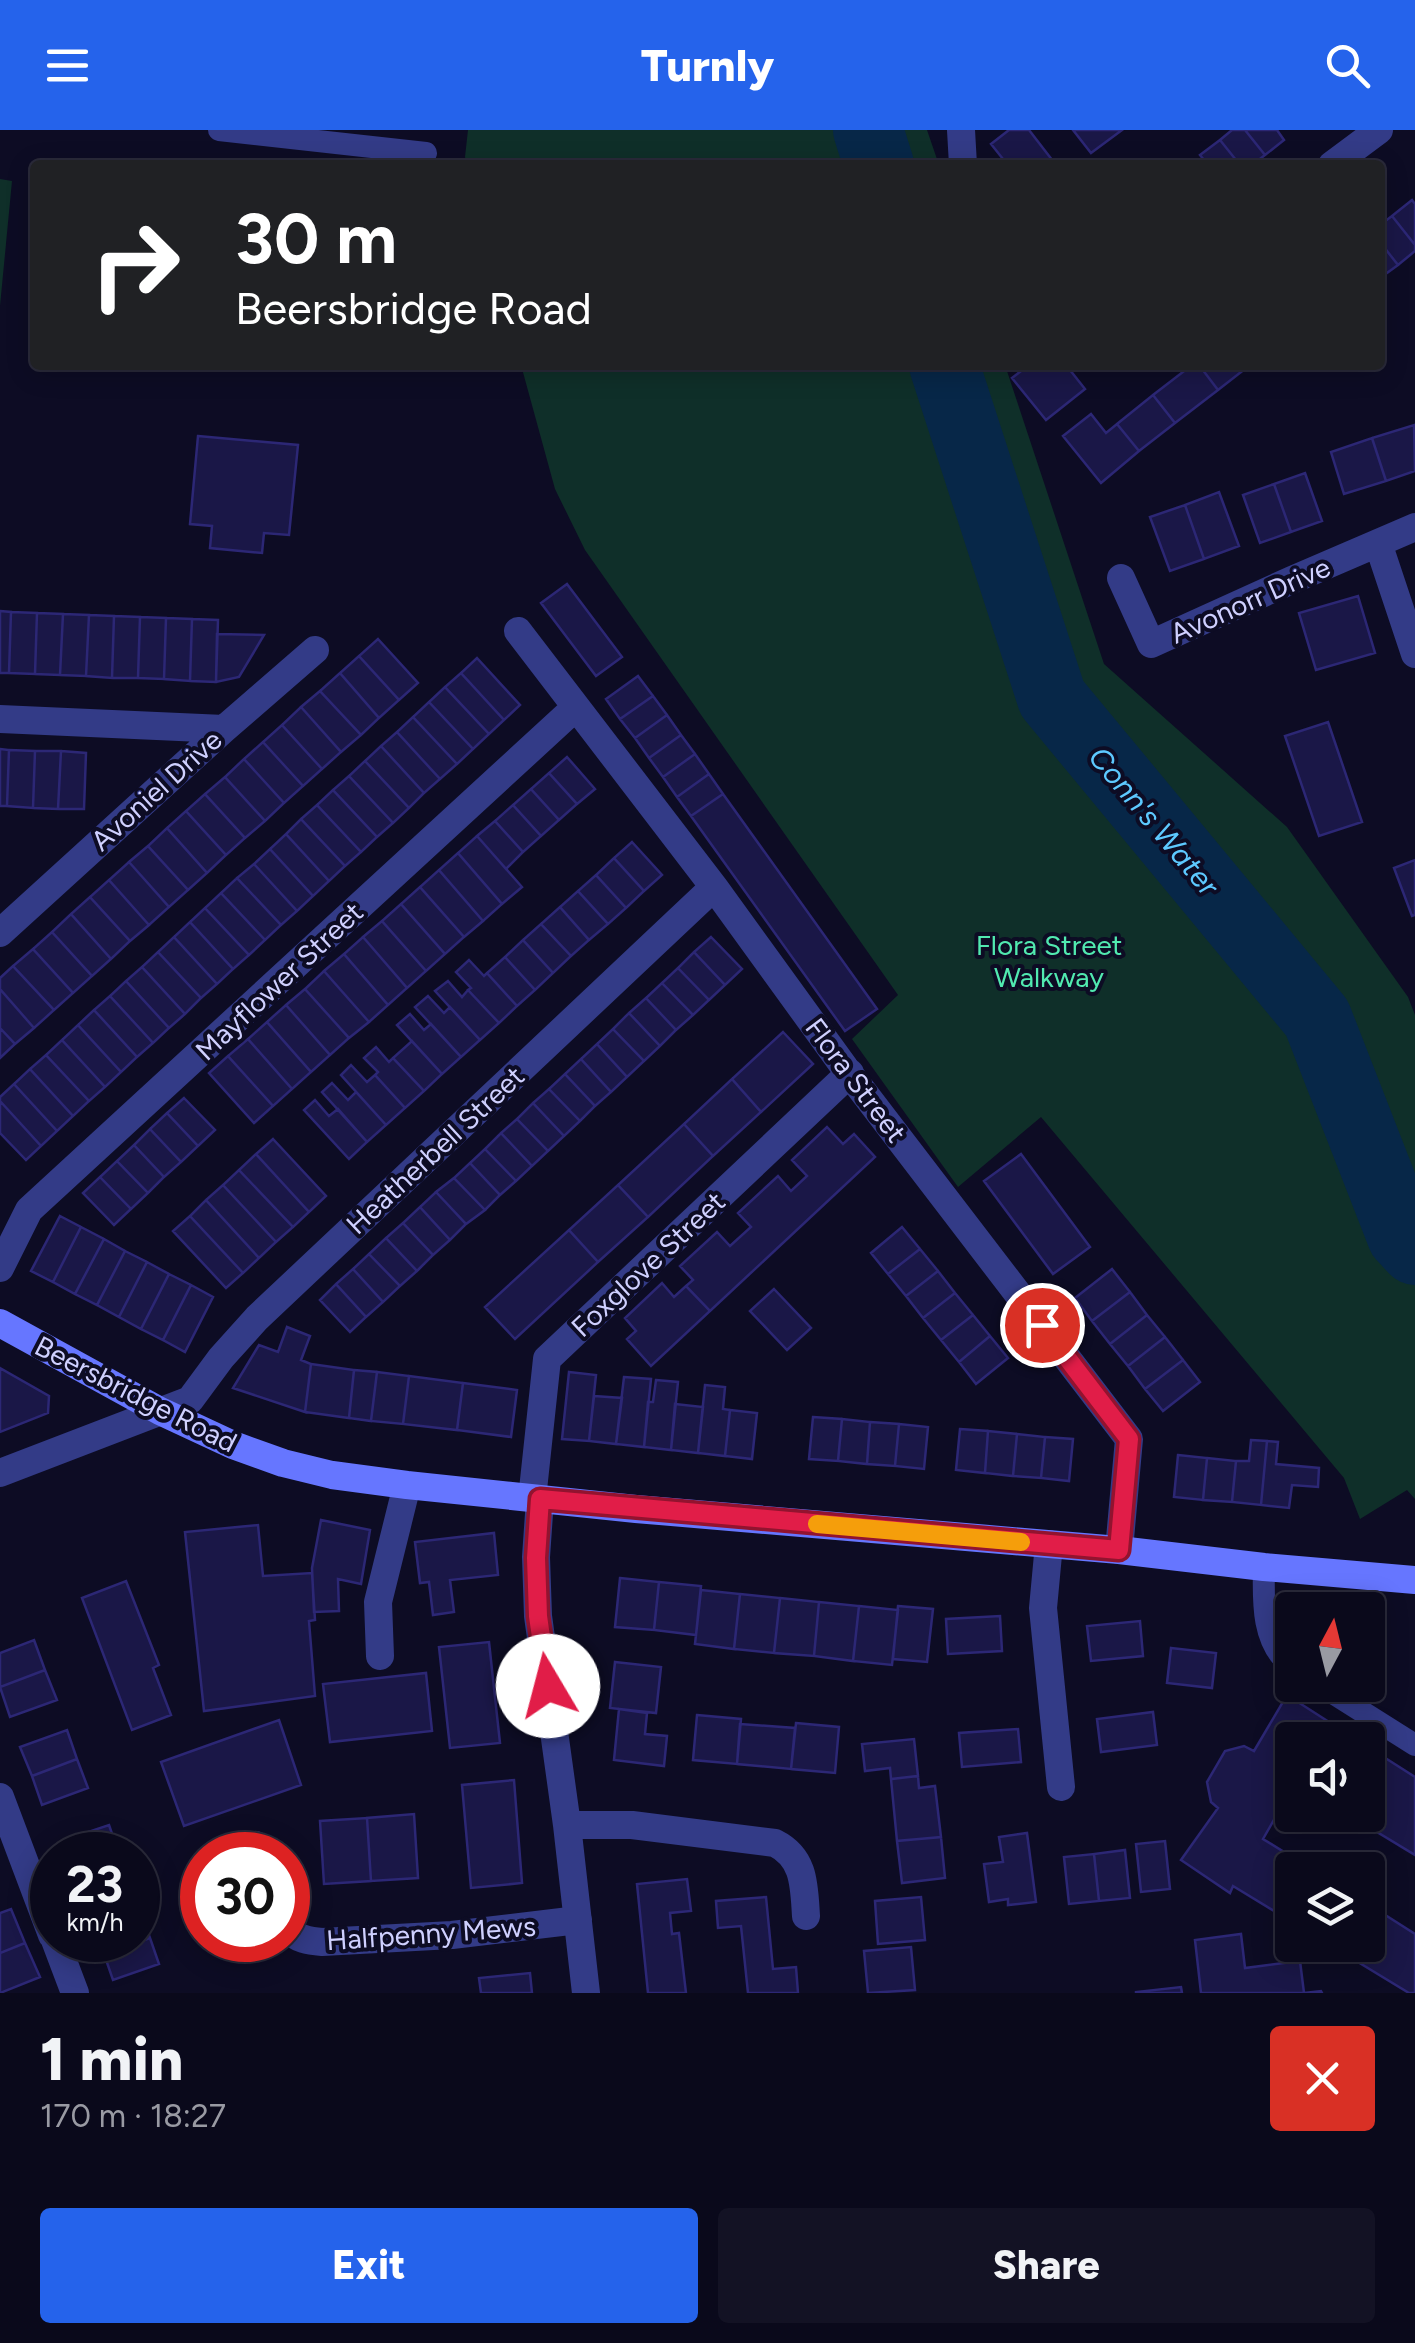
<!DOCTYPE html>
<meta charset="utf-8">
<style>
:root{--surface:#0a091b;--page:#131224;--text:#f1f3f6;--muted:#999aa3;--line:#2a2a3a;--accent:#2563eb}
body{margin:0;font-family:Figtree,sans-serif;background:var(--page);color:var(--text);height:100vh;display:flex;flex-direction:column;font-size:38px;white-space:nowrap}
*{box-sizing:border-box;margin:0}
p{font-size:32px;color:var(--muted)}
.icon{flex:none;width:55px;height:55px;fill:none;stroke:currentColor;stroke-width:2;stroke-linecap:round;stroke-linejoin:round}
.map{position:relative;height:1863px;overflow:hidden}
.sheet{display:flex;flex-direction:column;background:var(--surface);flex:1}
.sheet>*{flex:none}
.hud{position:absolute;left:30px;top:30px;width:1355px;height:210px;border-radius:10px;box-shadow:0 5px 25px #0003,0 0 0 2px var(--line);background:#202124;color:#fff;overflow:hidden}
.needle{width:65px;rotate:7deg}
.controls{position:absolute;left:1275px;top:1462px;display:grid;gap:20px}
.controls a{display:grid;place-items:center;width:110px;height:110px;border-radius:10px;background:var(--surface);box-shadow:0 5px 25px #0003,0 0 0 2px var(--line);font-size:50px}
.speed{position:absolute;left:30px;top:1702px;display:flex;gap:20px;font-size:50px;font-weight:700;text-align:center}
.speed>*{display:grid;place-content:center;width:130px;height:130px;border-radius:50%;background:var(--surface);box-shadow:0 5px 25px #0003,0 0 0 2px var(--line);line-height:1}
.speed small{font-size:25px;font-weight:400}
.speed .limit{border:15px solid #d22;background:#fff;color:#111}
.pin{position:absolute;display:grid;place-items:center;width:85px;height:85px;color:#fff;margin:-42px;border:5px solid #fff;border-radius:50%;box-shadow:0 2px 10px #0007}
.me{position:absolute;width:110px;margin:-55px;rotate:352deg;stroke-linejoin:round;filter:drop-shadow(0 0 8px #0008)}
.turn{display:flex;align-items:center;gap:35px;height:210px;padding:0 40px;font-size:45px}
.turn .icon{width:130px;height:130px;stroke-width:2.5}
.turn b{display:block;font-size:70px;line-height:85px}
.round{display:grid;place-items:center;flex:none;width:105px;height:105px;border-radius:10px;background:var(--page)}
.head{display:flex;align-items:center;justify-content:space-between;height:170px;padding:0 40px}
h1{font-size:60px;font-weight:800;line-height:75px}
.button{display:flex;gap:20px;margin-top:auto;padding:20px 40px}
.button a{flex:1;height:115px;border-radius:10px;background:var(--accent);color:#fff;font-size:40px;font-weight:800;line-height:115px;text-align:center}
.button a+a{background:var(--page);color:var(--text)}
header{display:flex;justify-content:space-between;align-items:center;height:130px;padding:0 40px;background:var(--accent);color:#fff;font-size:45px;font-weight:800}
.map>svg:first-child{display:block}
.green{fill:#0f2f29}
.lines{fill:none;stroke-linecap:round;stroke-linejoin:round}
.river{stroke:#072748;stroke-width:70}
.building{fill:#1a1747;stroke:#2c2775;stroke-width:2.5}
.service{stroke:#333b87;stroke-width:22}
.minor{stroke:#333b87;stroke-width:28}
.secondary{stroke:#6676ff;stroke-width:28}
.route-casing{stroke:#92132f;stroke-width:25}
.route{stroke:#e11d48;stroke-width:18}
.slow{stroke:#f59e0b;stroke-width:18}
.labels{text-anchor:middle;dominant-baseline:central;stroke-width:8;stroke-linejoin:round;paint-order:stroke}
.street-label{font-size:28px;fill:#cfd0ff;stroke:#0d0c24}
.park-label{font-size:28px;fill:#51e9b0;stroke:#0d0c24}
.water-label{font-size:30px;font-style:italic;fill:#5dc9ff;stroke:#0d0c24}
</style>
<header><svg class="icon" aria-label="menu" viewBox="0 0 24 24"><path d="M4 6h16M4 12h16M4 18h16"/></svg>Turnly<svg class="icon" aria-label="search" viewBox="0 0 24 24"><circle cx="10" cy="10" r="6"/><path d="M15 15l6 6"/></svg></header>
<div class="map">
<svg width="1415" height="1863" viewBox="0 0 1415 1863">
<rect width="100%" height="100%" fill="#0d0c24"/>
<!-- green -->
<path class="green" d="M468,0h459l12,35h-472l-2,-8z
M0,49l12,2 -12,125z
M521,235h484l99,299 183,163 121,170 7,18v484l-8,-9 -47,29 -16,-41 -303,-361 -83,70 -106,-148 46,-44 -313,-445 -30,-61z"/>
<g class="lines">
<!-- river -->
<path class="river" d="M868,0l11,35
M944,235l108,333 265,320 85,218 13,14"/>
</g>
<!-- building -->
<path class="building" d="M1009,0h20l27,35h-40l-4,-5 -5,4 -16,-20z
M1073,0h49l-31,23z
M1232,0h13l20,25 -13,10h-12l-20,-25z
M1245,0h32l7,10 -19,15z
M1220,10l20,25h-32l-8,-10z
M1412,70l3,4v41l-23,-29z
M1392,86l23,29v6l-17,14 -18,-23v-17z
M1380,112l18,23 -18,13z
M1029,235h37l19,24 -39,31 -34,-42z
M1192,235h7l19,25 -43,33 -22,-28z
M1199,235h51l-32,25z
M1153,265l22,28 -36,28 -22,-27z
M1091,284l15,19 11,-9 22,27 -38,32 -38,-47z
M1414,295l1,46 -29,10 -14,-43z
M198,306l100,9 -9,90 -25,-2 -2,20 -52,-5 2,-22 -22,-2z
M1372,308l14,43 -42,13 -13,-42z
M1305,343l17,48 -31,11 -17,-48z
M1274,354l17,48 -31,11 -17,-48z
M1219,362l20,54 -35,13 -19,-54z
M1185,375l19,54 -34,12 -20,-54z
M567,454l55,73 -26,19 -55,-73z
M1358,466l17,57 -59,17 -17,-57z
M0,481l11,1 -2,61h-9z
M11,482l26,1 -2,61 -26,-1z
M37,483l26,1 -3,61 -25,-1z
M63,484l26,1 -3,61 -26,-1z
M89,485l25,1 -2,62 -26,-2z
M114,486l26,1 -2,61h-26z
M140,487l26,1 -2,61 -26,-1z
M166,488l26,1 -2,62 -26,-2z
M192,489l26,1 -2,62 -26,-1z
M217,504l47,1 -25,42 -23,5z
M378,509l40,44 -19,17 -40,-44z
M359,526l40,44 -20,18 -39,-45z
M477,528l43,47 -16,15 -43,-47z
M340,543l39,45 -18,17 -41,-44z
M461,543l43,47 -15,14 -44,-47z
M638,546l15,20 -33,23 -14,-20z
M445,557l44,47 -16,15 -44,-47z
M320,561l41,44 -20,17 -40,-45z
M653,566l14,19 -32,23 -15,-19z
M429,572l44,47 -16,15 -44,-47z
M301,577l40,45 -19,17 -40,-44z
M667,585l14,20 -32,23 -14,-20z
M413,587l44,47 -17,15 -43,-47z
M1328,592l34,100 -43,14 -34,-100z
M282,595l40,44 -19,17 -40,-44z
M397,602l43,47 -16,14 -43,-47z
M681,605l14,19 -32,23 -14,-19z
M263,612l40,44 -19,17 -40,-44z
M381,616l43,47 -15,15 -44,-47z
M0,619l9,1 -2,56h-7z
M9,620l26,1 -2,57 -26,-2z
M35,621h26l-3,58 -25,-1z
M61,621l25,2 -2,56h-26z
M695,624l14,20 -32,23 -14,-20z
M567,627l28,32 -18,15 -28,-31z
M244,629l40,44 -19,18 -40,-44z
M365,631l44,47 -16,15 -44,-47z
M549,643l28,31 -18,16 -28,-31z
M709,644l14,20 -32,22 -14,-19z
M349,646l44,47 -16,14 -44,-47z
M225,647l40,44 -20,17 -40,-44z
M531,659l28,31 -18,16 -28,-31z
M333,660l44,47 -16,15 -44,-47z
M205,664l40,44 -19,17 -40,-44z
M723,664l154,215 -32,22 -154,-215z
M317,675l44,47 -16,14 -44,-47z
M513,675l28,31 -18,16 -28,-31z
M186,681l40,44 -19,18 -40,-45z
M301,689l44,47 -16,15 -43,-47z
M495,691l28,31 -17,17 -29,-33z
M167,698l40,45 -19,17 -40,-44z
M286,704l43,47 -16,15 -43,-47z
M477,706l45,51 -20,17 -44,-51z
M632,712l30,33 -18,16 -30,-33z
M148,716l40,44 -19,17 -40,-45z
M270,719l43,47 -16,15 -43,-47z
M458,723l44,51 -19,17 -44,-51z
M614,728l30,33 -18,17 -30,-33z
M1415,730v55l-3,1 -18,-48z
M129,732l40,45 -20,18 -40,-45z
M254,734l43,47 -16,14 -44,-47z
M439,740l44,51 -19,16 -44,-50z
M596,745l30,33 -18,16 -30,-33z
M237,748l44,47 -16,15 -44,-47z
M109,750l40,45 -19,16 -40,-44z
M420,757l44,50 -19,17 -44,-50z
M578,761l30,33 -19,16 -29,-33z
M221,763l44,47 -16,15 -44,-47z
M90,767l40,44 -19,18 -40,-45z
M401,774l44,50 -19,17 -44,-50z
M560,777l29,33 -18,16 -30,-32z
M205,778l44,47 -16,14 -43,-47z
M71,784l40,45 -19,17 -40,-44z
M382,791l44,50 -19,17 -44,-51z
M190,792l43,47 -16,15 -43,-47z
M541,794l30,32 -18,17 -30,-33z
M52,802l40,44 -19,17 -40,-44z
M174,807l43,47 -16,14 -43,-46z
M363,807l44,51 -19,17 -44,-51z
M711,807l31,32 -17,16 -31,-33z
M523,810l30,33 -18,17 -30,-33z
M33,819l40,44 -19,17 -41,-44z
M158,822l43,46 -16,16 -43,-47z
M694,822l31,33 -16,15 -31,-32z
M344,824l44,51 -19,17 -45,-51z
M505,827l30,33 -18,16 -30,-33z
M469,830l15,16 3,-3 30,33 -18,17 -31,-33 3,-2 -15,-16z
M13,836l41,44 -20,18 -34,-39v-11z
M142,837l43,47 -16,14 -43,-47z
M678,838l31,32 -16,15 -31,-32z
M324,841l45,51 -20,16 -44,-49z
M126,851l43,47 -16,15 -43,-47z
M448,851l14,16 6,-7 31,33 -19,17 -45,-49z
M662,853l31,32 -17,15 -30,-32z
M0,859l34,39 -19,16 -15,-16z
M305,859l44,49 -19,17 -44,-50z
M110,866l43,47 -16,14 -43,-47z
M428,866l16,17 6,-6 30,33 -19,17 -46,-50z
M646,868l30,32 -16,16 -31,-33z
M286,875l44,50 -19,17 -44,-50z
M94,880l43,47 -16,15 -43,-47z
M629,883l31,33 -16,15 -31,-32z
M410,884l14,16 7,-6 30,33 -19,17 -45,-49z
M267,892l44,50 -19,17 -44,-50z
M78,895l43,47 -16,15 -43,-47z
M0,898l15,16 -15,14z
M613,899l31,32 -17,16 -30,-33z
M783,902l30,32 -52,48 -29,-33z
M248,909l44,50 -19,17 -45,-50z
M62,910l43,47 -16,14 -43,-46z
M412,911l30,33 -18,17 -31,-33z
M597,914l30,33 -16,15 -30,-33z
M376,917l13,15 4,-4 31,33 -19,17 -30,-33 3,-3 -14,-14z
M46,925l43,46 -16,15 -43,-47z
M228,926l45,50 -19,17 -45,-50z
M581,929l30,33 -16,14 -30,-32z
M351,935l16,17 8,-7 30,33 -19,17 -45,-50z
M30,939l43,47 -16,15 -43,-47z
M565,944l30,32 -15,15 -31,-32z
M732,949l29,33 -48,44 -29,-32z
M332,953l16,17 8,-8 30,33 -19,17 -45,-50z
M14,954l43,47 -16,15 -41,-45v-4z
M549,959l31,32 -16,15 -31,-33z
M184,968l31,32 -17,16 -31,-33z
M315,970l14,16 9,-7 29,33 -18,17 -45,-49z
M0,971l41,45 -15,14 -26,-27z
M533,973l31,33 -16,15 -31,-32z
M167,983l31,33 -17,16 -31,-33z
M517,989l31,32 -16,15 -31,-33z
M684,994l29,32 -65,61 -30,-32z
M827,997l16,17 11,-10 21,23 -165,154 -24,-25 7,-6 -13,-14 37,-34 13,14 21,-19 -13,-14 40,-37 13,15 16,-15 -15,-16z
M150,999l31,33 -17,15 -30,-32z
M501,1003l31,33 -16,15 -31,-32z
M273,1009l53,57 -17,16 -53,-58z
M134,1015l30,32 -16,16 -31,-32z
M485,1019l31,32 -16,14 -30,-32z
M256,1024l53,58 -16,15 -54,-57z
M1021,1024l69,93 -37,27 -69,-93z
M117,1031l31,32 -17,16 -31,-32z
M470,1033l30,32 -15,15 -31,-32z
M239,1040l54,57 -17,15 -53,-57z
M100,1047l31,32 -17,16 -31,-32z
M454,1048l31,32 -19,14 -30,-32z
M223,1055l53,57 -17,16 -53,-58z
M618,1055l30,32 -50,45 -29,-32z
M436,1062l30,32 -16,16 -30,-33z
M206,1070l53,58 -16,15 -53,-57z
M420,1077l30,33 -17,15 -30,-32z
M60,1086l21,11 -28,55 -22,-11z
M190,1086l53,57 -17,15 -53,-57z
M403,1093l30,32 -16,16 -31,-33z
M81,1097l23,12 -29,55 -22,-12z
M902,1097l18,22 -32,25 -17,-21z
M569,1100l29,32 -83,77 -30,-32z
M386,1108l31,33 -17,15 -31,-32z
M104,1109l21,12 -28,54 -22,-11z
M920,1119l18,22 -32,25 -18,-22z
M125,1121l22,11 -28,55 -22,-12z
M369,1124l31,32 -17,16 -30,-33z
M147,1132l22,12 -28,55 -22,-12z
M353,1139l30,33 -17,15 -30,-33z
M1112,1139l18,23 -38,29 -17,-23z
M938,1141l17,22 -32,25 -17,-22z
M169,1144l22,11 -28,55 -22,-11z
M662,1153l12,14 12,-11 24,25 -59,55 -24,-27 9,-8 -11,-13z
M336,1154l30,33 -16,15 -30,-32z
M191,1155l22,12 -28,55 -22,-12z
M774,1159l37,39 -24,22 -37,-39z
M1130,1162l17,23 -37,29 -18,-23z
M955,1163l18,22 -32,25 -18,-22z
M973,1185l17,21 -31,26 -18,-22z
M1147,1185l18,22 -37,29 -18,-22z
M287,1197l23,9 -9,24 10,4 -6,48 -72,-24 26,-43 19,7z
M990,1206l18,22 -32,26 -17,-22z
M1165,1207l18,23 -38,29 -17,-23z
M1183,1230l17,22 -37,29 -18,-22z
M311,1234l43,6 -5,48 -44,-6z
M0,1238l49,28 -1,17 -48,19z
M354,1240l23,2 -6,49 -22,-3z
M377,1242l32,4 -6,48 -32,-3z
M569,1242l27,3 -7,66 -27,-2z
M409,1246l54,7 -6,47 -54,-6z
M624,1247l27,2 -7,68 -28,-3z
M656,1250l22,2 -7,68 -27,-3 4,-45h5z
M463,1253l54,7 -6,47 -54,-7z
M705,1255l20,2 -2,22 7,1 -5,46 -27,-3z
M594,1266l28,2 -6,46 -27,-3z
M675,1274l28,3 -5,46 -27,-3z
M730,1280l27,3 -5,46 -27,-3z
M813,1287l29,2 -4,42 -29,-2z
M842,1289l28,3 -3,42 -29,-3z
M870,1292l29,2 -4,42 -28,-2z
M899,1294l29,3 -4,42 -29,-3z
M960,1299l28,2 -3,42 -29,-3z
M988,1301l29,3 -4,42 -28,-3z
M1017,1304l28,3 -4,41 -28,-2z
M1045,1307l28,2 -4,42 -28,-3z
M1251,1310l16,1 -6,64 -29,-3 4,-41h13z
M1267,1311l11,1 -2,22 43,4 -1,19 -26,-2 -3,23 -28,-3z
M1178,1325l29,3 -4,42 -29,-3z
M1207,1328l29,3 -4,41 -29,-2z
M321,1390l49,10 -9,54 -23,-5 1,32 -25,1 -2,-44z
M258,1395l5,51 49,-3 3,47 -6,1 6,75 -111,15 -19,-179z
M494,1403l4,42 -48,5 4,32 -21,3 -4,-33 -9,1 -5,-41z
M620,1448l39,4 -5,48 -39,-3z
M126,1451l33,84 -6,3 18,47 -39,15 -50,-132z
M659,1452l42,4 -5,49 -42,-5z
M701,1460l39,4 -6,55 -39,-5z
M740,1464l40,4 -6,55 -40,-4z
M780,1468l39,4 -5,54 -40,-3z
M819,1472l40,4 -6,55 -39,-5z
M859,1476l39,4 -6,55 -39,-4z
M898,1476l35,3 -6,53 -34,-3z
M1000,1486l2,35 -54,3 -2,-35z
M1140,1491l3,35 -52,5 -4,-35z
M34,1510l11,30 -45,17v-34z
M489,1512l11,101 -50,5 -11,-101z
M1171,1518l45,5 -4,35 -45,-5z
M615,1532l46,5 -5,46 -46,-5z
M45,1540l12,30 -47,17 -10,-30z
M426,1543l6,58 -102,11 -7,-58z
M1287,1565l70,45h-65v48l-29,51 50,31h-21v52l-59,-36 -3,7 -49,-33 37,-52 -7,-6 -4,-20 18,-31 19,-5 10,5z
M619,1579l28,4 -2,21 22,2 -3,30 -50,-6z
M1153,1582l4,33 -56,7 -4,-33z
M697,1585l44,4 -4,45 -44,-4z
M279,1590l22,65 -117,41 -23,-64z
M796,1593l43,4 -4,46 -44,-4z
M740,1594l55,4 -4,41 -54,-5z
M1018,1599l3,33 -59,5 -3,-34z
M67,1600l10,29 -45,17 -12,-29z
M914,1609l4,37 -27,3 -1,-11 -25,3 -3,-27z
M1368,1617l47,30v78l-66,-40h19z
M77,1629l11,29 -46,17 -10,-29z
M918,1646l1,12 16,-2 6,51 -44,4 -6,-62z
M514,1650l8,103 -51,5 -9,-103z
M414,1684l4,64 -47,3 -4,-63z
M367,1688l4,63 -47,3 -4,-63z
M109,1695l10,29 -50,1 -5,-15z
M1027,1703l9,69 -28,3v-6l-19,3 -5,-38 19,-2 -4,-25z
M941,1707l4,41 -43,5 -5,-42z
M1165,1711l5,48 -29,3 -5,-48z
M1125,1720l5,48 -31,3 -5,-47z
M1094,1724l5,47 -30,3 -5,-47z
M687,1749l4,32 -21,2 2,21 7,-1 7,60h-38l-11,-109z
M766,1767l7,72 23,-2 2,26h-50l-7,-67 -23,2 -2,-27z
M921,1767l4,43 -47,4 -3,-43z
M1368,1774l47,30v59h-6l-79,-48h38z
M11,1779l14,34 -25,10v-40z
M141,1782l9,26 -46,16 -5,-14h39v-27z
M1241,1804l4,34 55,-7 4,32 17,-2 1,2h-121l-6,-53z
M150,1808l9,26 -46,16 -9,-26z
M25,1813l15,34 -40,16v-40z
M911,1817l4,43 -47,3 -4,-42z
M530,1843l2,20h-51l-2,-15z
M1181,1857l1,6h-46v-1z"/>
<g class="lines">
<!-- service -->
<path class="service" d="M219,0l207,23
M1264,1437c-1,36 -2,77 28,100
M1320,1555l95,60"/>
<!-- minor -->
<path class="minor" d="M961,0l2,35
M1332,35l47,-35
M1378,413l37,111
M1121,448l30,66 141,-64 123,-53
M518,501l196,256 131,181 284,371 -10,111
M0,589l224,10
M0,803l224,-204 91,-79
M0,1138l29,-58 547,-503
M0,1343l190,-73 31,-42 36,-40 457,-431
M532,1369l15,-140 303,-286
M540,1369l-4,58 2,59 29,209 19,168
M1049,1414l-6,64 18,179
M380,1526l-2,-54 29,-117
M0,1667l52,138
M567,1695h65l143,18c30,15 29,43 31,73
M256,1715l4,10
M288,1799c8,10 21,12 34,13l130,-7 126,-15
M55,1810l20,53"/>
<!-- secondary -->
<path class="secondary" d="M0,1193l160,88 73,34 50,18 49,12 75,10 229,24 483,41 145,17 151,13"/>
</g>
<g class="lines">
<defs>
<path id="route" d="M548,1556l-10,-70 -2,-58 4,-59 579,51 10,-111 -87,-114"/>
</defs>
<!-- route casing -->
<use href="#route" class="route-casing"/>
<!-- route -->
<use href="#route" class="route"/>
<!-- slow -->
<path class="slow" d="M817,1394l204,18"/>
</g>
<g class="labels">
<!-- street labels -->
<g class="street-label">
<text transform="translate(1250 470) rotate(-24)">Avonorr Drive</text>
<text transform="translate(156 660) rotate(-42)">Avoniel Drive</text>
<text transform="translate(279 851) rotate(-43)">Mayflower Street</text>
<text transform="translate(856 950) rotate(53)">Flora Street</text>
<text transform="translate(435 1020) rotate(-43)">Heatherbell Street</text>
<text transform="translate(648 1134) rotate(-43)">Foxglove Street</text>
<text transform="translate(136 1264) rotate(27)">Beersbridge Road</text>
<text transform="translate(431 1803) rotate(-4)">Halfpenny Mews</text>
</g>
<!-- park labels -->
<g class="park-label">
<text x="1049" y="815">Flora Street<tspan x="1049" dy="32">Walkway</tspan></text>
</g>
<!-- water labels -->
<g class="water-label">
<text transform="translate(1154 691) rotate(50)">Conn's Water</text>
</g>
</g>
</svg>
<div class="controls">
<a><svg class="needle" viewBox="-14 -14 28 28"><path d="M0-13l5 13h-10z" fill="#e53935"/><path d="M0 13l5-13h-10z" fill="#999aa3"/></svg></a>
<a><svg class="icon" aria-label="sound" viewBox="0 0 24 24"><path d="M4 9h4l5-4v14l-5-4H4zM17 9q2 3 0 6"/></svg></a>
<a><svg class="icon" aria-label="layers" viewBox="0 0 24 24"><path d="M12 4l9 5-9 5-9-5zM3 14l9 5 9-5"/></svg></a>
</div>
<div class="speed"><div>23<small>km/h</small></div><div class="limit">30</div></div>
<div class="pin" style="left:1042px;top:1195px;background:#d93025"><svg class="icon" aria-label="arrive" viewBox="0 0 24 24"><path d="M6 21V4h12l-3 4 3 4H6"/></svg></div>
<svg class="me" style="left:548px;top:1556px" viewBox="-20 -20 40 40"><circle r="19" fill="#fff"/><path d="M0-13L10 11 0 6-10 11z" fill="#e11d48"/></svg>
<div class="hud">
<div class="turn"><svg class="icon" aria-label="right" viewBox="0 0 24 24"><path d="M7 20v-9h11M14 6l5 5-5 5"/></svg><div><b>30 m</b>Beersbridge Road</div></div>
</div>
</div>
<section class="sheet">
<div class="head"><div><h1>1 min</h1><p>170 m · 18:27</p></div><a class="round" style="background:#d93025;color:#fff"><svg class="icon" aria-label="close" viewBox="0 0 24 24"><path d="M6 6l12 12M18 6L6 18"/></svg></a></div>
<div class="button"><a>Exit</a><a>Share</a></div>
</section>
